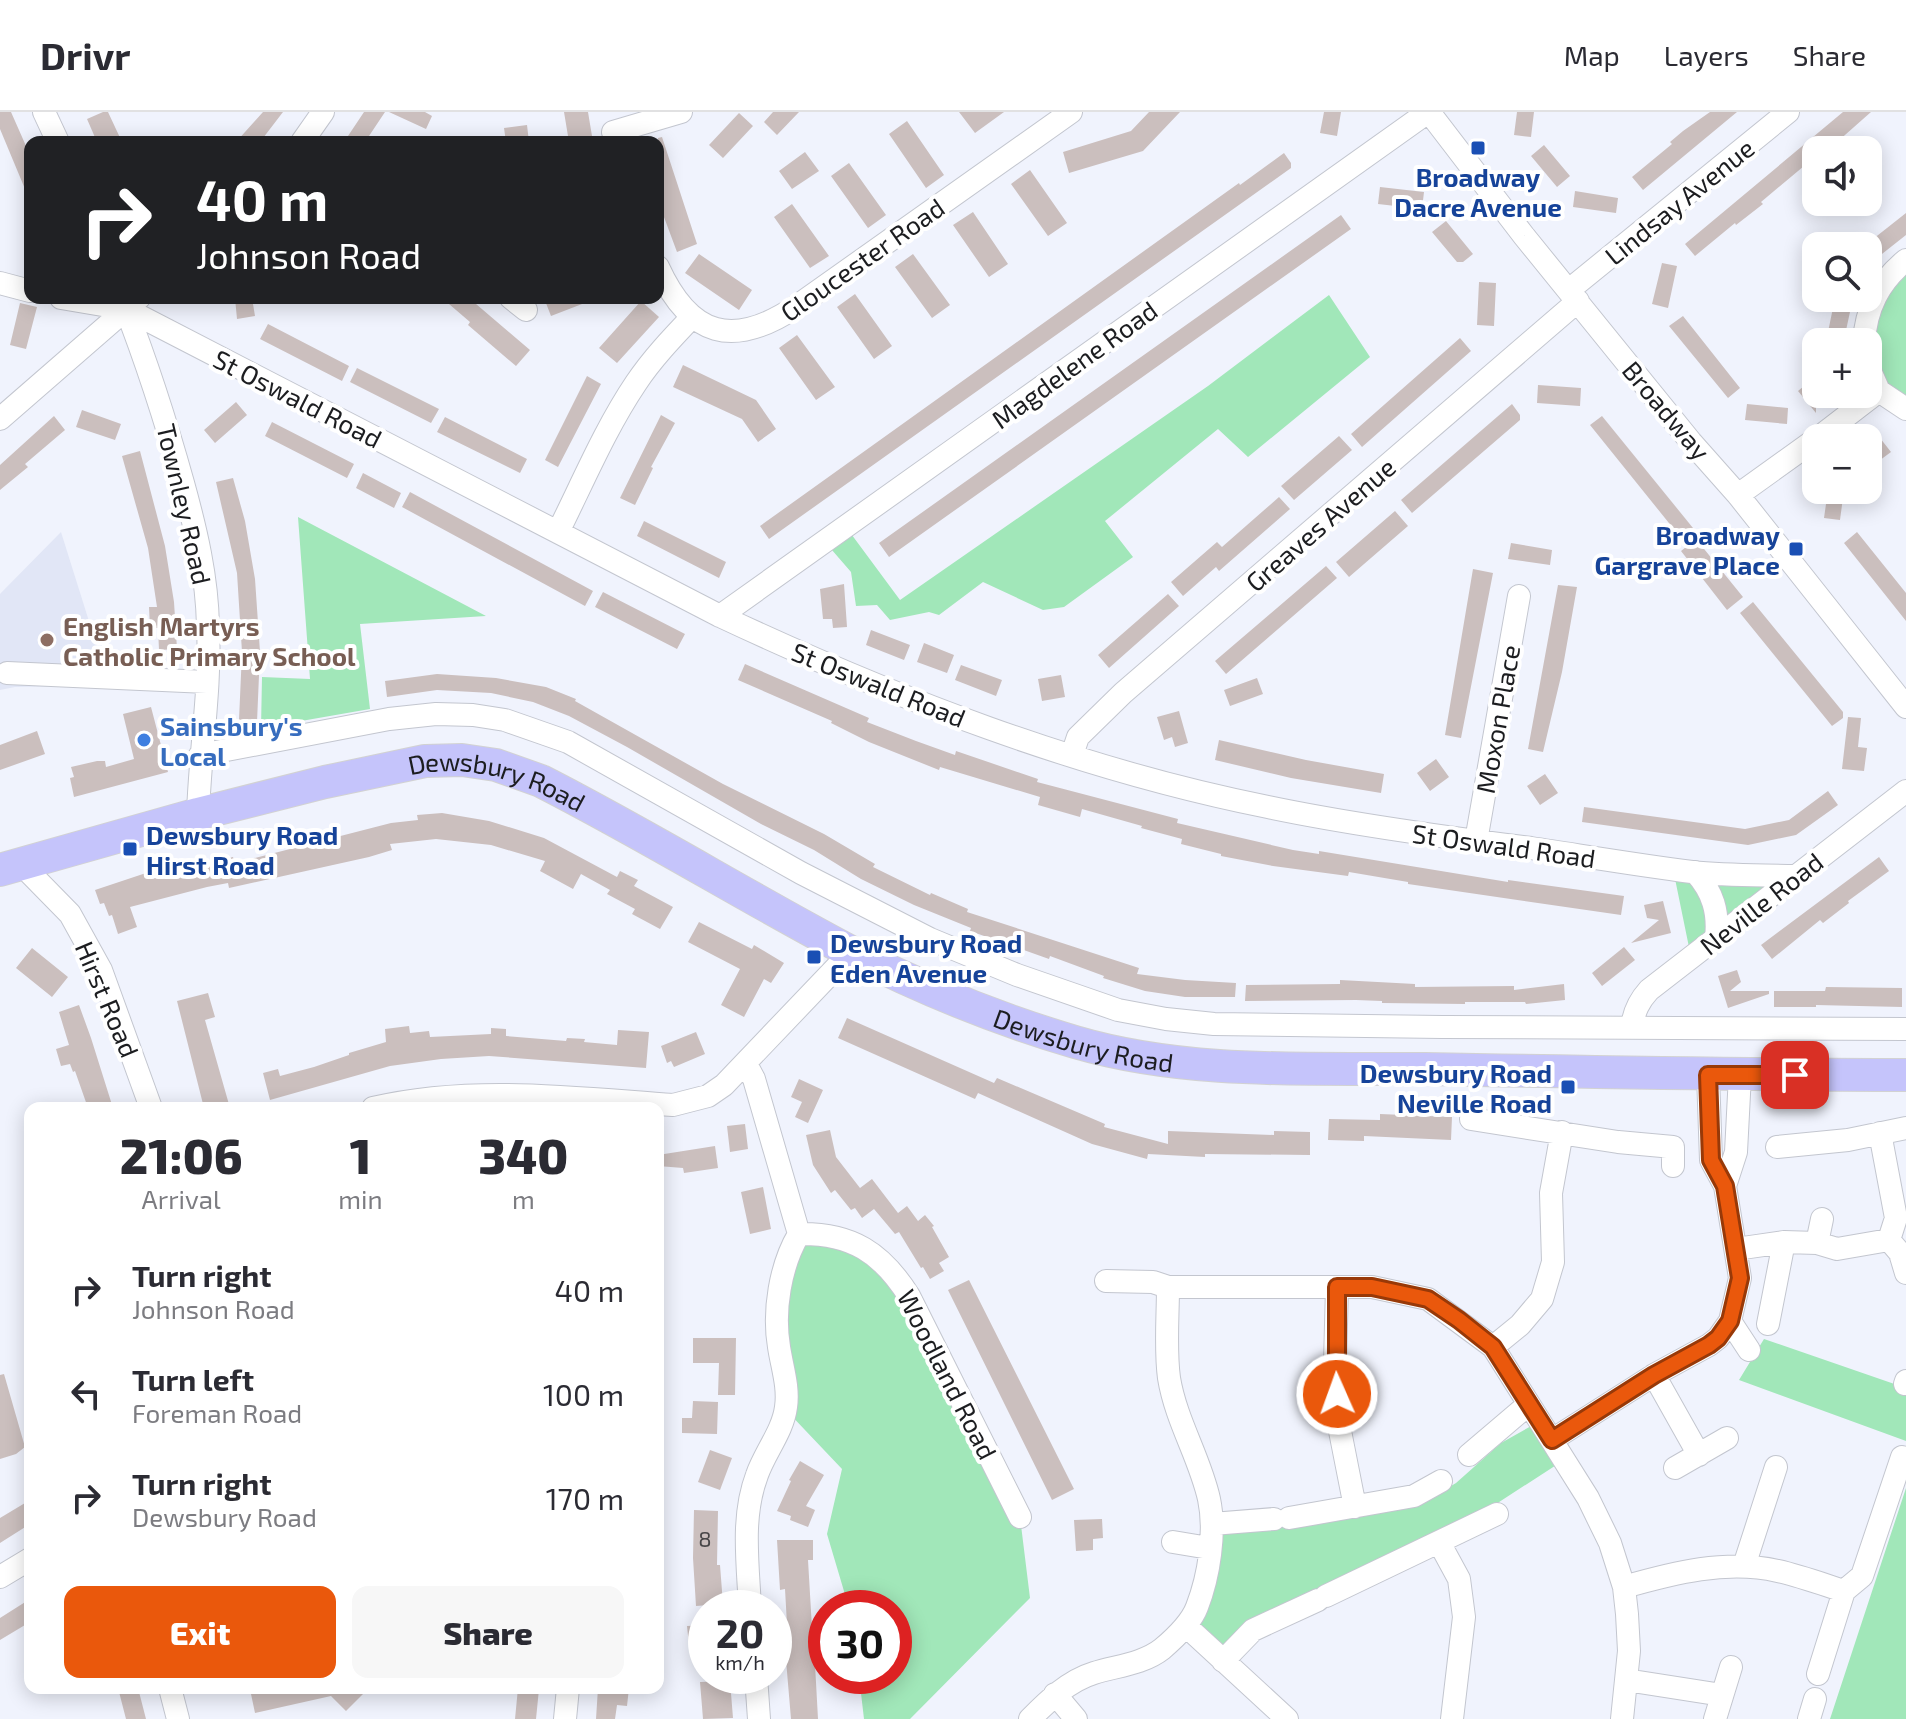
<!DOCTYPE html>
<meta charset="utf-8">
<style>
:root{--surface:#fff;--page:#f7f7f7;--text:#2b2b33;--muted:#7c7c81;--line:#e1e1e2;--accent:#ea580c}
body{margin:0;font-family:"Exo 2",sans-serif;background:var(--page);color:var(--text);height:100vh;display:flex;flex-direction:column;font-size:30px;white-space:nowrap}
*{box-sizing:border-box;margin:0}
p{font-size:26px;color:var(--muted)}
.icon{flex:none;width:44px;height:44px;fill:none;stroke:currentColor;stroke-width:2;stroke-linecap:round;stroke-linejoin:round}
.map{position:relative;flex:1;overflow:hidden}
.details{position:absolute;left:24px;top:990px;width:640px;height:592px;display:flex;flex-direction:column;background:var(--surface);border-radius:16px;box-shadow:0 4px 20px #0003}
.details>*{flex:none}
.hud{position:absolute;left:24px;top:24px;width:640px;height:168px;border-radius:16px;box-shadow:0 4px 20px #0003;background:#202124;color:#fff;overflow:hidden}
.controls{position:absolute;left:1802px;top:24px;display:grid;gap:16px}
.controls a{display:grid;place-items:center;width:80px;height:80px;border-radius:16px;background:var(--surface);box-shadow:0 4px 20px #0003;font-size:40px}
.speed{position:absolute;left:688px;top:1478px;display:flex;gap:16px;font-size:40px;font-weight:700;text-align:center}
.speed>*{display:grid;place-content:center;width:104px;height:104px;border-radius:50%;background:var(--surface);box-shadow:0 4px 20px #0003;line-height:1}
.speed small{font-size:20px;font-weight:400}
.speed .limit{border:12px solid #d22;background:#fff;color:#111}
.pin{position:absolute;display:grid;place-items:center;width:68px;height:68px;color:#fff;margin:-34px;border-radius:16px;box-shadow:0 4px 12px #0006}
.me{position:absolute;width:88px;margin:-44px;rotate:358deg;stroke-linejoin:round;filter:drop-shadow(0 0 6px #0008)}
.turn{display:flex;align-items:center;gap:28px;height:168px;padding:0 40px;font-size:36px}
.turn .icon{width:104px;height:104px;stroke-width:2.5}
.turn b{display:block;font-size:56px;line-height:68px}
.eta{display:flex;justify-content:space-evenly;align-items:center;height:136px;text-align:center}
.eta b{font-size:48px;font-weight:800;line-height:56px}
.primary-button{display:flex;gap:16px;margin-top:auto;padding:16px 40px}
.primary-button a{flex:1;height:92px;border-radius:16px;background:var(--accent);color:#fff;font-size:32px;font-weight:800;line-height:92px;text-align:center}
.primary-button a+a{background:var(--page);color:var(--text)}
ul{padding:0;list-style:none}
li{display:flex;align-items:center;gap:24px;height:104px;padding:0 40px}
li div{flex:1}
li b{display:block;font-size:30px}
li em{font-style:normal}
header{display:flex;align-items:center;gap:48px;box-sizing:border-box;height:112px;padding:0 40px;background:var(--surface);border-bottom:2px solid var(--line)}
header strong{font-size:38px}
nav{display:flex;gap:44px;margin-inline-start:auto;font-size:28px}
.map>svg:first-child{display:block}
.built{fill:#e1e6f6}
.green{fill:#a1e7b9}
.building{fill:#cbbfbe}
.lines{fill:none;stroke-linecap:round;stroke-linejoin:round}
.minor-casing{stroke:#c3c6cf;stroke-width:24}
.highway-casing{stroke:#d2d2d2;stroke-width:34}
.minor{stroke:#fff;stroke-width:22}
.highway{stroke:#c5c4fb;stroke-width:32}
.route-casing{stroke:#983908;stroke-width:20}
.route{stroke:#ea580c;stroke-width:14}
.transit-dot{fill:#1a4fb4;stroke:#fff;stroke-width:3}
.education-dot{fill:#8d6e63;stroke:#fff;stroke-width:3}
.shop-dot{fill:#3f7fe0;stroke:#fff;stroke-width:3}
.labels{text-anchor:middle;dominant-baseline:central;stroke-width:8;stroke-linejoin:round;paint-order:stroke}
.number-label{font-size:22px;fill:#484648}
.transit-label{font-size:26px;font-weight:bold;fill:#164399;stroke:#fff;text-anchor:end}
.street-label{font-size:26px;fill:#1c1d20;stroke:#fff}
.education-label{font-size:26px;font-weight:bold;fill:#785e54;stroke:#fff;text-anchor:start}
.shop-label{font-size:26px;font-weight:bold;fill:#366cbe;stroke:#fff;text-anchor:start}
</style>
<header>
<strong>Drivr</strong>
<nav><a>Map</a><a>Layers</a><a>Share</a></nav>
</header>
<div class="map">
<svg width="1906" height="1607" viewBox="0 0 1906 1607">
<rect width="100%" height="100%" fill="#f0f3fd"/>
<!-- built -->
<path class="built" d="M61,420l48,153 -94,2 -15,3v-96z"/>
<!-- green -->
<path class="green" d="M1906,148v149l-38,-43 -3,-40z
M1329,183l41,62 -122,100 -30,-28 -113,92 28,36 -69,50 -21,3 -60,-28 -44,33 -10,-3 -39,8 -13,-15 -21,1 -5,-34 -26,-30 21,-15 54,73 308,-214z
M298,405l188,99 -126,8 10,85 -109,19 1,-51 48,2z
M1673,757l122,7 -104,81z
M799,1122l81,24 140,259 10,81 -120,121h-46l-5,-43h35v-68h-45l-22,-74 15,-65 -56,-59 -8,-69z
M1764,1227l142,49v53l-167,-61z
M1540,1309l24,39 -71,46 -167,90 -103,65 -37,-35 26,-102 234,-35 10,-6 45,-40z
M1906,1376v231h-76z"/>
<!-- building -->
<path class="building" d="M0,0h11l19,43v46l-30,-72z
M103,0h5l14,30h-25l-10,-23z
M263,0h20l-23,30h-24z
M364,0h21l-20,30h-21z
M389,0h36l7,4 -6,13z
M564,0h24l5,30h-24z
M773,0h26l-22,23 -13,-13z
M959,0h45l-29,21z
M1149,0h31l-37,39 -74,22 -6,-21 68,-21z
M1324,0h17l-4,24 -17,-3z
M1517,0h17l-3,25 -17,-2z
M1710,0h27l-94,78 -11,-13 40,-33 -2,-2 13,-11z
M1843,0h28l-43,38h-12v6l-55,46 2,2 -27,21 -1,-2 -40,33 -10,-12z
M739,1l14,13 -30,32 -14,-13z
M907,9l37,54 -18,13 -37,-54z
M527,13l2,17h-23l-2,-14z
M662,25l35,107 -20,8 -19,-51v-63z
M1544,33l26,31 -13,11 -26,-31z
M805,40l14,19 -27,18 -13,-18z
M1284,41l7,10v5l-522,371 -9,-13 479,-343 1,2z
M849,51l37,52 -18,13 -37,-52z
M1030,58l37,53 -19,13 -37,-52z
M1380,75l44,5 -2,17 -44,-5z
M1575,79l43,7 -2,15 -43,-6z
M792,92l37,52 -19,12 -36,-51z
M973,100l35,52 -19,13 -36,-52z
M1906,101v22l-38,30v-22z
M1341,103l10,14 -462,328 -10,-14z
M1446,109l27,33 -10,8h-6l-25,-30z
M699,142l53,36 -13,20 -54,-37z
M913,142l37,51 -18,13 -37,-51z
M1662,151l15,3 -9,42 -16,-4z
M1479,170l17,1 -2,43 -17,-1z
M855,182l37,52 -18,13 -37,-52z
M235,186h17l3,18 -18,3z
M442,186h27l61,52 -14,16 -48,-41 2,-3z
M544,186h51v1l-44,17z
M1835,186h18l-8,37 -17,-3z
M641,189l18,16 -42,46 -18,-15z
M20,191l17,4 -11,42 -16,-4z
M1683,204l57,72 -12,10 -59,-72z
M268,212l81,42 -7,15 -82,-42z
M797,223l38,52 -19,13 -37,-52z
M1460,226l11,13 -109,96 -11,-13z
M683,253l73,35 20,29 -18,13 -16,-23 -69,-32z
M357,256l82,41 -8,14 -81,-41z
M587,264l14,8 -43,83 -13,-7z
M1816,264v37l-18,-22z
M1538,273l43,3 -1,18 -43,-3z
M236,290l11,13 -32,28 -11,-13z
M1512,292l8,11v5l-108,93 -11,-13z
M1747,292l41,4 -1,16 -42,-4z
M82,298l39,14 -6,16 -39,-13z
M661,303l14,8 -24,44 2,1 -18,37 -15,-7z
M54,304l11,14 -40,34 3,3 -28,23v-25z
M1602,304l91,112 -12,10 -91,-113z
M445,305l82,42 -7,14 -83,-41z
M272,310l82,42 -7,14 -82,-42z
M1339,324l13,14 -58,50 -13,-14z
M1880,326l11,14 -23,17v-22z
M140,339l25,95 9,56 3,47 -18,1 -1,-22h-8l-1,-21h8l-9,-59 -26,-92z
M363,361l38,20 -7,15 -38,-20z
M233,366l12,43 10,58 5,73 -3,70 -18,-2 3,-68 -5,-79 -21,-91z
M1828,378h16l-4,30 -16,-2z
M410,380l183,99 -8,15 -183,-99z
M1279,385l11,12 -71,62 -3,-4 -33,29 -12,-14 46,-40 5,5z
M1395,399l13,15 -59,51 -13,-15z
M644,409l82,41 -7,16 -82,-42z
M1857,420l49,61v28l-62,-78z
M1696,427l47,58 -16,13 -46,-59z
M1511,431l41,7 -2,15 -42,-6z
M1326,454l11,12 -111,96 -11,-13z
M1473,457l20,4 -32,165 -16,-3z
M844,472l3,43 -14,1 -1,-9h-9l-3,-30z
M1558,473l19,2 -15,85 -19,80 -15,-3z
M603,480l82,42 -8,15 -82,-42z
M1168,482l11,12 -70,62 -11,-13z
M1753,490l90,110v6l-11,8 -92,-113z
M871,518l39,15 -6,15 -38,-15z
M924,531l30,12 -7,18 -30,-11z
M745,552l124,54 -2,4 49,19 39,14 1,-4 82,28 -1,3 141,37 -1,4 116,27 26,4v-3l189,31v-2l116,16 -3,19 -213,-31v-2l-59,-10 -1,4 -75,-10 -52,-10v-2l-40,-10 1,-5 -41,-11 1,-2 -60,-17 -2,8 -42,-12 2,-8 -100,-30 -1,3 -70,-28 -38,-19 1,-2 -94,-41z
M961,553l41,15 -6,16 -41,-16z
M437,562l59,4 50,9 30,12 -1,2 148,83 101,50 51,30 -2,3 57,28 1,-2 37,16 -1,3 172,56 -2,6 48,6 51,3 -1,14h-50l-40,-6 -42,-13 1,-2 -54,-20 -1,3 -79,-28 1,-3 -57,-23 -53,-26 -47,-29 -53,-26 -134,-77 -58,-31 -36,-14 -42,-9 -54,-3 -50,7 -2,-16z
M1061,563l4,22 -23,4 -4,-22z
M1257,566l6,16 -33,12 -6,-16z
M151,595l17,65 -94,25 -4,-19 4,-1 -3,-10 26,-6h8l1,6 28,-8 -11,-45z
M1179,599l9,32 -13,4 -3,-10 -8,3 -7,-23z
M1848,605l13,1 -3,29 9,1 -3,23 -22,-2z
M37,619l8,23 -45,16v-25z
M1219,628l87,20 78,14 -3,19 -90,-15 -76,-18z
M1436,647l13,18 -19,14 -13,-18z
M1545,662l13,19 -18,12 -13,-19z
M1828,679l10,14 -42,30 -48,10 -166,-23 2,-15 161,22 44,-9z
M442,701l47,8 55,17 73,39 3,-6 18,9 -4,6 39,21 -13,22 -28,-15 3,-5 -28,-15 3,-4 -29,-16 -8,15 -33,-18 5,-10 -54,-16 -55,-6 -46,5 2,6 -23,7 -140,31 -1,-5 -21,4 -77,20 7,20 -19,7 -6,-19 -3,1 -5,-13 -4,1 -5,-14 51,-17 1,3 86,-19 2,6 156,-40 27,-3 -1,-5z
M1879,745l10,14 -41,30 1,2 -26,20 -3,-3 -48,39 -11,-14z
M1663,789l8,32 -40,10 28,-23 -12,-2 -3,-13z
M699,810l53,27 2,-4 30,18 -13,20 -7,-4 -20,38 -23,-12 19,-36 -52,-27z
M1624,835l11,13 -33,26 -10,-13z
M32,836l36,29 -16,20 -36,-29z
M1737,858l4,12 -11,9h39v3l-41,14 -10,-32z
M1340,868l75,4v3l99,-1v4l50,-6 1,16 -39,4 -1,-2h-60v2l-83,-1v-2l-26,-1 -111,1 1,-16 94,-1z
M1826,875l76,1v19l-86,-2v2h-42v-16h51z
M208,881l7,24 -10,3 25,88h-26l-27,-107z
M79,893l12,33 22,70h-25l-13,-37 -2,1 -3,-8 -9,2 -5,-17 13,-4 -10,-33z
M847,906l147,65 3,-5 108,46 -1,3 64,17v-13l106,4v-4l36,1v23l-105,-1v3l-57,-3 -1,5 -55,-15 -114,-51 -3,6 -137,-61z
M409,914l1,7 19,-2 1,6 61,-3v-6l15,1v7l60,5 1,-3 18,1 -1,3 33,3 1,-15 31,2 -3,36 -157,-12 -48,3 -51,7 -120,34 -7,-27 15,-4 2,7 34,-9 35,-12v-2l37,-11 -1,-13z
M696,920l9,22 -31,13 -3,-6 -4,2 -6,-17z
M799,967l24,11 -15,33 -13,-6 7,-15 -11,-5z
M1380,1002l72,3 -1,23 -87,-4v5l-36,-1 1,-21 51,1z
M745,1012l3,25 -18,3 -3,-26z
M830,1018l6,27 24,31 12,-9 26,34 9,-7 11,15 7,-6 9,11 -2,1 17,30 -10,6 5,8 -14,8 -7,-12 -2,1 -22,-36 -4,2 -21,-25 -12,9 -7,-10 -4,2 -16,-20 -4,3 -18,-28 -7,-30z
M715,1034l3,22 -34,5 -1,-5 -25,-2v-11z
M763,1075l8,42 -21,5 -9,-42z
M969,1168l105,209 -22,11 -104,-210z
M693,1226h43l-1,57h-17l1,-32h-26z
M4,1262l21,73 -9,7 -16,5v-84z
M693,1289l25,1 -1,32 -35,-1v-15h10z
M710,1338l22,8 -12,32 -22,-8z
M800,1349l24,14 -18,31 9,4 -7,17 -18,-7 1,-4 -14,-5 14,-30 -2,-1z
M30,1388v24l-30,19v-25z
M694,1398l24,1 -1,54h3l3,39 -27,2 -3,-48z
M1102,1407l1,19 -10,1v11l-17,1 -2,-31z
M777,1428h36v20h-5l4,68 8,-1 2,18 -8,1 4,73h-27l-5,-59h3l-4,-71 -5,1z
M30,1487v23l-30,18v-22z
M706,1513v19l-17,1 -2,-19z
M730,1569l3,37 -30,1 -3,-37z
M118,1576h20l8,31h-20z
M278,1576h91l-23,23 -15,-15 -76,17 -4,-19z
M518,1576l21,1 -3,30h-21z
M598,1576h31l-2,18 -10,-1 -2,14h-19z"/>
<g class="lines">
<defs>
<path id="minor" d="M44,0l14,30
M1429,0l95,124 167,206 47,53 168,212
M613,20l68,-20
M302,30l21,-30
M658,155c32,70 75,82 139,39l274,-194
M0,171l30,8
M1569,178l219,-178
M61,186l65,11 594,307c175,82 358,153 548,191 86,18 175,30 263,41 53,8 107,17 161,24 34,4 69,3 103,4
M511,186l15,12
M124,192c23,59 42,118 59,179 13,47 24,93 25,143 3,62 -8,125 -10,188
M1864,230c2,-34 15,-60 42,-82
M1868,254l11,25 27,18
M0,307l139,-121
M1818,326l61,-47
M1738,383l78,-56
M558,420c25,-50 47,-103 78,-149 16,-24 36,-45 56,-66
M720,504l708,-504
M7,561l200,9
M200,643l189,-36 47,-5 37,1 32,5 63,22 233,131 129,66 87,36 101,35 48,9 48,5 228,3 464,2
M1072,643l6,-18 45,-44 455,-392
M1476,729l43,-245
M20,751l50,51 31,56 50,138
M1695,760c18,20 24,40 21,67
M1632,914c2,-15 7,-25 17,-36l257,-199
M746,952l8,15 45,155c53,-1 83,19 110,62l111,221
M373,996c99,-23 200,-10 300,-3l35,-9 16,-11 127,-133
M1471,1007l147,23 55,5v19
M1880,1021l16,85 -7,22 11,13 6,20
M1777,1035l71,-7 58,-12
M1725,1074l11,-34 4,-77
M1817,1131l5,-24
M1736,1137l48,-7 33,1 20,6 52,-9
M1106,1169l47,1 15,5h204l56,12 65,48 95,151 22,45 14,44 3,27 2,37 -7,68
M1337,1175l-2,75 4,64 16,81
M1730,1209l19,29
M1768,1212l16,-82
M1493,1235l27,-22 22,-26 11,-37 -2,-69 11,-61
M1654,1263l45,80
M1905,1272l1,-3
M1552,1328l102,-65 55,-30 9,-7 12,-17 10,-43 -15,-92 -14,-26 -3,-85
M1469,1343l60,-51
M1675,1356l52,-30
M1289,1406l125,-22 27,-15
M1212,1412l62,-5
M1173,1430l36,6
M1440,1432l19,35 5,38 -12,102
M1744,1454l32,-99
M0,1465l30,-18
M1624,1475c49,-14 103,-28 154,-16 22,5 44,13 66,20
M1326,1484l171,-82
M750,1496c-2,-44 -9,-91 7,-133 8,-23 26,-44 29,-68 3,-20 -4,-40 -7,-60 -6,-36 1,-81 20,-113
M1186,1514l101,93
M1223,1549l30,-31 65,-30
M1818,1562l26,-83 18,-15 40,-119
M756,1564l3,43
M1626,1568l96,15
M170,1576l8,31
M1055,1582l21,25
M565,1607l3,-31
M1030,1607c18,-18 38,-38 64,-46 22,-7 49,-9 68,-24 13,-11 29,-26 35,-42 12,-31 19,-75 12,-108 -9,-41 -33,-78 -40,-121 -4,-29 -1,-62 -1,-91
M1715,1607l16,-52
M1809,1607l6,-20"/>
<g id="highway">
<path id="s1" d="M0,758l198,-56 127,-32 100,-21 37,-1 34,5 45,16c104,53 204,115 308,170 72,37 148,68 226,91 112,33 234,26 350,27 160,3 320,6 481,6"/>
</g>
</defs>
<!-- minor casing -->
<use href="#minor" class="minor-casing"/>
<!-- highway casing -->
<use href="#highway" class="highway-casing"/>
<!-- minor -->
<use href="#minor" class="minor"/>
<!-- highway -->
<use href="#highway" class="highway"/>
</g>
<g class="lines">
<defs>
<path id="route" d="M1337,1282v-107h35l56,12 31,21 34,27 59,93 102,-65 55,-30 9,-7 12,-17 10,-43 -15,-92 -14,-26 -3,-85h87"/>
</defs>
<!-- route casing -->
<use href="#route" class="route-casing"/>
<!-- route -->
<use href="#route" class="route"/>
</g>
<!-- markers -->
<g class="transit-dot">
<rect x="1470" y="28" width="16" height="16" rx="4"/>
<rect x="1788" y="429" width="16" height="16" rx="4"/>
<rect x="122" y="729" width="16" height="16" rx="4"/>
<rect x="806" y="837" width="16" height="16" rx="4"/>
<rect x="1560" y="967" width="16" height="16" rx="4"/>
</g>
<circle class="education-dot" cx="47" cy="528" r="8"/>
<circle class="shop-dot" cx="144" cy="628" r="8"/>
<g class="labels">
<!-- number labels -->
<g class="number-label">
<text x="705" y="1426">8</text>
</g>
<!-- transit labels -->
<g class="transit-label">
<text x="1478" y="64" text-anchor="middle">Broadway<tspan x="1478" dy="30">Dacre Avenue</tspan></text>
<text x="1780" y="422">Broadway<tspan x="1780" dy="30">Gargrave Place</tspan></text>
<text x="146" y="722" text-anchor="start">Dewsbury Road<tspan x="146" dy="30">Hirst Road</tspan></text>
<text x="830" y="830" text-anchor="start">Dewsbury Road<tspan x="830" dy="30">Eden Avenue</tspan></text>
<text x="1552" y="960">Dewsbury Road<tspan x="1552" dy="30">Neville Road</tspan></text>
</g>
<!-- street labels -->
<g class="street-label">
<text transform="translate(1679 89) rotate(-39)">Lindsay Avenue</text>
<text transform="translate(862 147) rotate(-35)">Gloucester Road</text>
<text transform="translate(1074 252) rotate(-36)">Magdelene Road</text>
<text transform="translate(298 286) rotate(27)">St Oswald Road</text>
<text transform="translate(1667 298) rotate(50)">Broadway</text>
<text transform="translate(185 392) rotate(77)">Townley Road</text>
<text transform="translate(1320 412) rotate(-41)">Greaves Avenue</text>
<text transform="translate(879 572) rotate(22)">St Oswald Road</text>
<text transform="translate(1497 607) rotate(-80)">Moxon Place</text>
<text stroke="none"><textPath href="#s1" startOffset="514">Dewsbury Road</textPath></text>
<text transform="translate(1504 733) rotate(8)">St Oswald Road</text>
<text transform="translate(1761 791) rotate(-38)">Neville Road</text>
<text transform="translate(108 887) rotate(67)">Hirst Road</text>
<text stroke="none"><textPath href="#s1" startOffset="1162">Dewsbury Road</textPath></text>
<text transform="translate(948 1262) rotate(63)">Woodland Road</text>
</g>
<!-- education labels -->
<g class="education-label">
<text x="63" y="513">English Martyrs<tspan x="63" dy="30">Catholic Primary School</tspan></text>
</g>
<!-- shop labels -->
<g class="shop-label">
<text x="160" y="613">Sainsbury's<tspan x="160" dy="30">Local</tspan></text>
</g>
</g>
</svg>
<div class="controls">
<a><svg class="icon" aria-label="sound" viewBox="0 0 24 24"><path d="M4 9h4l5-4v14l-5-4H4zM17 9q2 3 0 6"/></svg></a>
<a><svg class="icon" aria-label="search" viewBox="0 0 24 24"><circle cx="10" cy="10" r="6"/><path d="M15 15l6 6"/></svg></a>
<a>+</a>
<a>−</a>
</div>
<div class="speed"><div>20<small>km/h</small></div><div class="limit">30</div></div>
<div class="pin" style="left:1795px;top:963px;background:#d93025"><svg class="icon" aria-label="arrive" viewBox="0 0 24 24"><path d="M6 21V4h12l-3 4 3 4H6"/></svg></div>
<svg class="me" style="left:1337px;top:1282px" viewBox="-20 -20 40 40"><circle r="17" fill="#ea580c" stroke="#fff" stroke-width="3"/><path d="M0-11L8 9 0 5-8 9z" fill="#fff"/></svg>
<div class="hud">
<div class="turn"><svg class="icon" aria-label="right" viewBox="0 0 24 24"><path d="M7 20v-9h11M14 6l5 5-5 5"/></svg><div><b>40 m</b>Johnson Road</div></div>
</div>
<section class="details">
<div class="eta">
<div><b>21:06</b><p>Arrival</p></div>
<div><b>1</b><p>min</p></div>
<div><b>340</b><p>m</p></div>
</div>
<ul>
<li><svg class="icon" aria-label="right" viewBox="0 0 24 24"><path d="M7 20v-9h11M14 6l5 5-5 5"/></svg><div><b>Turn right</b><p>Johnson Road</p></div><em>40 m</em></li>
<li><svg class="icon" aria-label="left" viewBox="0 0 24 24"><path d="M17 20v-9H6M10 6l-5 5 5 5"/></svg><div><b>Turn left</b><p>Foreman Road</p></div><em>100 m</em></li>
<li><svg class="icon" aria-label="right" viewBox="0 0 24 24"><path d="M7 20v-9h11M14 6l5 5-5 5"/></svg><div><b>Turn right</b><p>Dewsbury Road</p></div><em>170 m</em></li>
</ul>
<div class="primary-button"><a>Exit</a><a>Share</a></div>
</section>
</div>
